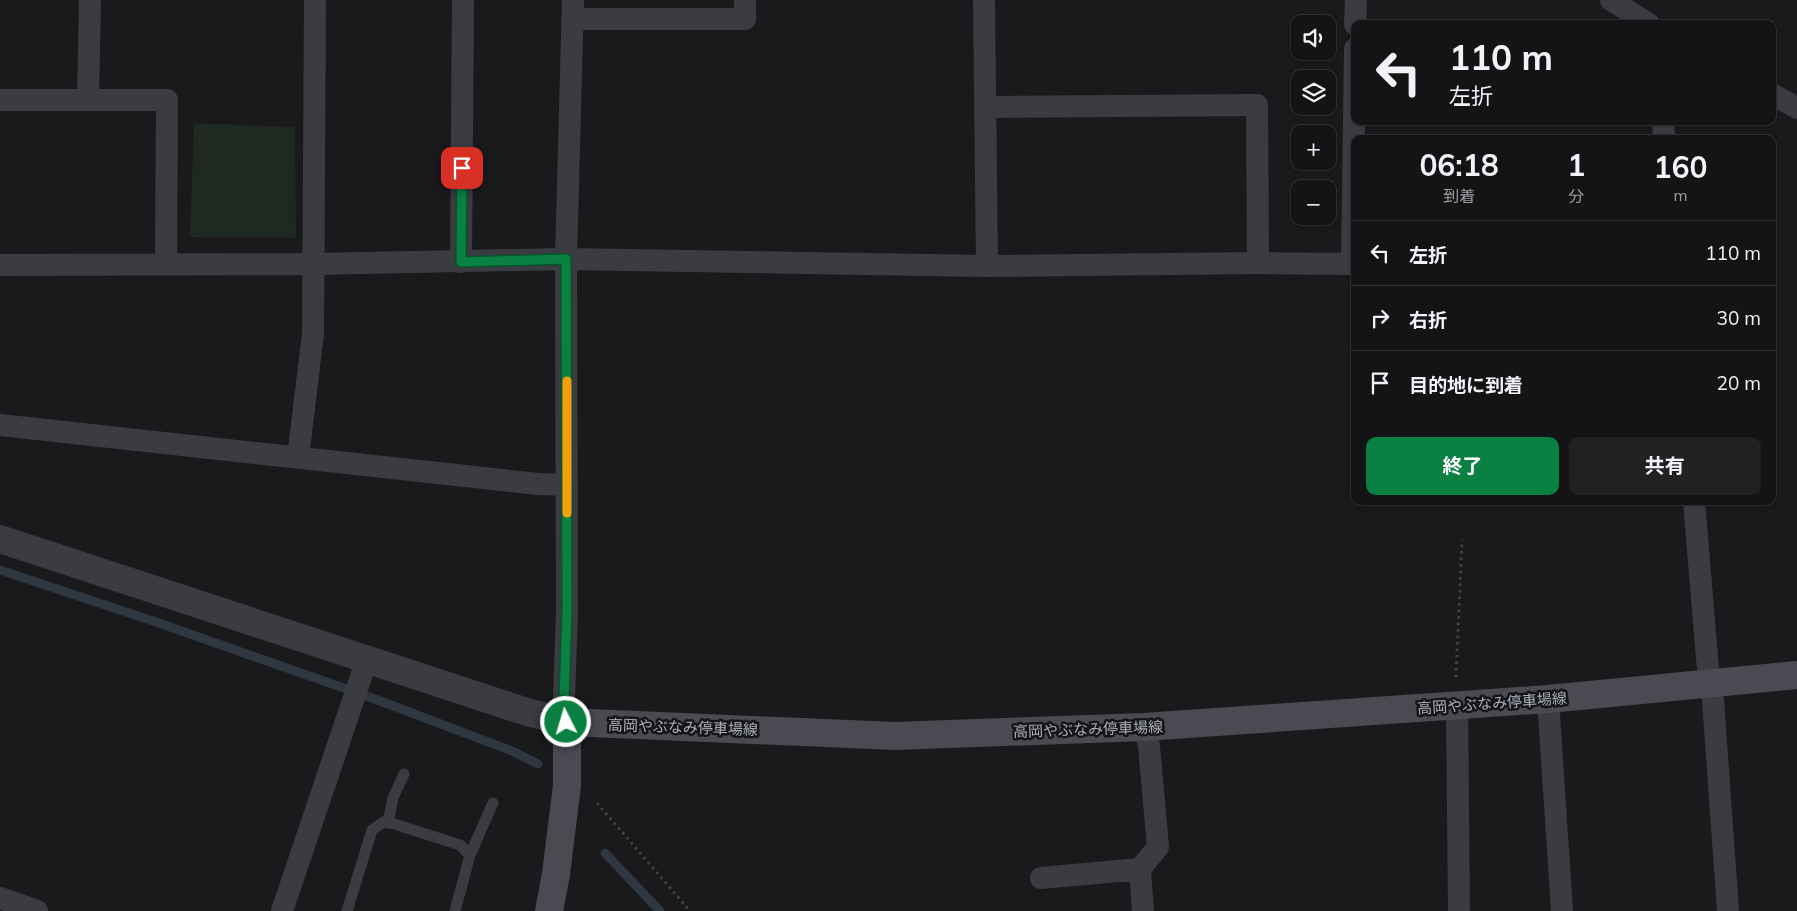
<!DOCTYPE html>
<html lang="ja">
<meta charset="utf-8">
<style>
:root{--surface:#141416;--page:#212123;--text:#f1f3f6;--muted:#9d9ea1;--line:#333335;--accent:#0b8043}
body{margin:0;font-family:Mulish,"Noto Sans JP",sans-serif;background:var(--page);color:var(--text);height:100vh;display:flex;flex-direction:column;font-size:19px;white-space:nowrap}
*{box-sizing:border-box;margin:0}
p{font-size:16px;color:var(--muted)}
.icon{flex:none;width:28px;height:28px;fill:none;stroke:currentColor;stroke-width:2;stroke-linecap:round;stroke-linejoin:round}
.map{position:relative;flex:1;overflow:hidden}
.drawer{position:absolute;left:1351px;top:135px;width:425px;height:370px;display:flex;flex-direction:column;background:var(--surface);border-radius:10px;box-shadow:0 1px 4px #0004,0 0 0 1px var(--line)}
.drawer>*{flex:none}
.guide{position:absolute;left:1351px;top:20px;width:425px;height:105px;border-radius:10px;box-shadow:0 1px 4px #0004,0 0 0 1px var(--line);background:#141416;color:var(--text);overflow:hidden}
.buttons{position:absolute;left:1291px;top:15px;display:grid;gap:10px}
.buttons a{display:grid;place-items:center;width:45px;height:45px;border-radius:10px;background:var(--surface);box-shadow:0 1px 4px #0004,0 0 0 1px var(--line);font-size:25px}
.pin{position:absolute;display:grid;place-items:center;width:42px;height:42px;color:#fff;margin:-21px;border-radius:10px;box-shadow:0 2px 8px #0006}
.me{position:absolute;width:55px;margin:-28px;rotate:355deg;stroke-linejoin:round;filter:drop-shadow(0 0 4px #0008)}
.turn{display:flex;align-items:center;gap:18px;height:105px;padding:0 15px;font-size:22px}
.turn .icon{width:65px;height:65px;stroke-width:2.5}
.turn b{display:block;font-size:35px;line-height:42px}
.eta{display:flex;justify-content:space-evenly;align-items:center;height:85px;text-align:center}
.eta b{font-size:30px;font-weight:700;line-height:35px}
.primary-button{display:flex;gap:10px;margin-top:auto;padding:10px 15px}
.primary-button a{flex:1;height:58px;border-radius:10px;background:var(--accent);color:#fff;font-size:20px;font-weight:700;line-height:58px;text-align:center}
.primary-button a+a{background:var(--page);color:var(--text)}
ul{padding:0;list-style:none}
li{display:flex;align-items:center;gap:15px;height:65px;padding:0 15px;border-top:1px solid var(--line)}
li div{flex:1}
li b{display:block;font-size:19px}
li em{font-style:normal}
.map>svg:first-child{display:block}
.green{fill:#202822}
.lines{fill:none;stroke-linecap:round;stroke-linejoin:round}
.stream{stroke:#2f3842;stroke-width:9}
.path{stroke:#414349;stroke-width:3;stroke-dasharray:2.5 4;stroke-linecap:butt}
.service{stroke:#3b3b42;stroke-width:11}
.minor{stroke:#3b3b42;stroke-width:22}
.tertiary{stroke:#3b3b42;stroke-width:28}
.secondary{stroke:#494a52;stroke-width:28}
.route-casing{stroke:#07532c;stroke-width:12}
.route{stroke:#0b8043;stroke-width:9}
.slow{stroke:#f59e0b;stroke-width:9}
.labels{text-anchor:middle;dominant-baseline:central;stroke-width:5;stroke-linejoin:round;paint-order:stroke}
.street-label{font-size:15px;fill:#acb0bd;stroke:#151518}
</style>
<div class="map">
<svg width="1797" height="911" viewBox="0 0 1797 911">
<rect width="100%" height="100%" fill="#1a1a1d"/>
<!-- green -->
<path class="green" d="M194,123l101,4 1,111 -106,-1z"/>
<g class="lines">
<!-- stream -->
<path class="stream" d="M0,570l156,52 219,77 137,52 26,13
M605,853l55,58"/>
<!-- path -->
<path class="path" d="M1456,677l6,-137
M597,803l93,108"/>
<!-- service -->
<path class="service" d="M388,823l5,-25 11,-24
M470,855l23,-52
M347,911l25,-81 13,-9 75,24 10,10 -15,56"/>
<!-- minor -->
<path class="minor" d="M90,0l-2,100h79l-1,164
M984,0l3,266
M1611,0l38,24
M572,19h173v-19
M1355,24l1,-24
M1772,94l25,14
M0,100h88
M986,107l271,-2 1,158
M1663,121l1,18
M461,262l2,-262
M0,265l313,-1 253,-5 421,7 271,-3 94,1 3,-215
M0,425l538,59 29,1
M298,457l15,-123 2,-334
M1694,501l14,168 5,31 15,211
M1548,699l14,212
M1457,705l2,206
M567,722l-3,-24 3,-86 -1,-353 7,-259
M1041,878l99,-9
M0,898l37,13
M282,911l85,-252
M1143,911l-3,-42 18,-22 -9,-101 -5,-19"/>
<!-- tertiary -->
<path class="tertiary" d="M0,539l527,173 40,10"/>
<!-- secondary -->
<path class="secondary" d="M549,911l7,-37 11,-89v-63l328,14 249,-9 404,-28 249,-24"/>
</g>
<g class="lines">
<defs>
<path id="route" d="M462,168l-1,94 105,-3 1,353 -3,86 2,24"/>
</defs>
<!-- route casing -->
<use href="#route" class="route-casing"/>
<!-- route -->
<use href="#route" class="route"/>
<!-- slow -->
<path class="slow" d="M567,381v132"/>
</g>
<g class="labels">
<!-- street labels -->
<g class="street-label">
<text transform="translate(1492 703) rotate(-4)">高岡やぶなみ停車場線</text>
<text transform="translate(683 727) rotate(2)">高岡やぶなみ停車場線</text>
<text transform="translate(1088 729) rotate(-2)">高岡やぶなみ停車場線</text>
</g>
</g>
</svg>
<div class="buttons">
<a><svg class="icon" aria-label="sound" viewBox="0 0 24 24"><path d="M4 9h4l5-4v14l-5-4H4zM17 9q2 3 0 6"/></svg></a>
<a><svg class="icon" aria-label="layers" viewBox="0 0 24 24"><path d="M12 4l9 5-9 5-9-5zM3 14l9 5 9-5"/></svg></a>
<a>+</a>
<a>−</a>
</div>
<div class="pin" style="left:462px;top:168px;background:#d93025"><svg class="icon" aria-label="arrive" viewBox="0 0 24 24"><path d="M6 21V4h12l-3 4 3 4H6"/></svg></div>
<svg class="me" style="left:566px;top:722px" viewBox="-20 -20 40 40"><circle r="17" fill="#0b8043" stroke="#fff" stroke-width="3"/><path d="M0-11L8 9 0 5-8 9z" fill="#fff"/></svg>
<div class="guide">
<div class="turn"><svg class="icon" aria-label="left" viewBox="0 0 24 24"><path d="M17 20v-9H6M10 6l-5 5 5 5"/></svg><div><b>110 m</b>左折</div></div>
</div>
<section class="drawer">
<div class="eta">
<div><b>06:18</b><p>到着</p></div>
<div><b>1</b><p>分</p></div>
<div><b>160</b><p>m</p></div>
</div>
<ul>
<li><svg class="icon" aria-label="left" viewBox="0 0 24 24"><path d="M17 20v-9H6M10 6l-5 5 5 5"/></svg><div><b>左折</b></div><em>110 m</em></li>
<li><svg class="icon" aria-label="right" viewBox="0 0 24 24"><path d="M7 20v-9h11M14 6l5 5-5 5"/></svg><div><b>右折</b></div><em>30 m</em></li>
<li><svg class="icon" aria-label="arrive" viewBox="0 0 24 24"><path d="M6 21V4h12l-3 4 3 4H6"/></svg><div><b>目的地に到着</b></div><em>20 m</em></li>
</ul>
<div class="primary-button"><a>終了</a><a>共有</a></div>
</section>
</div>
